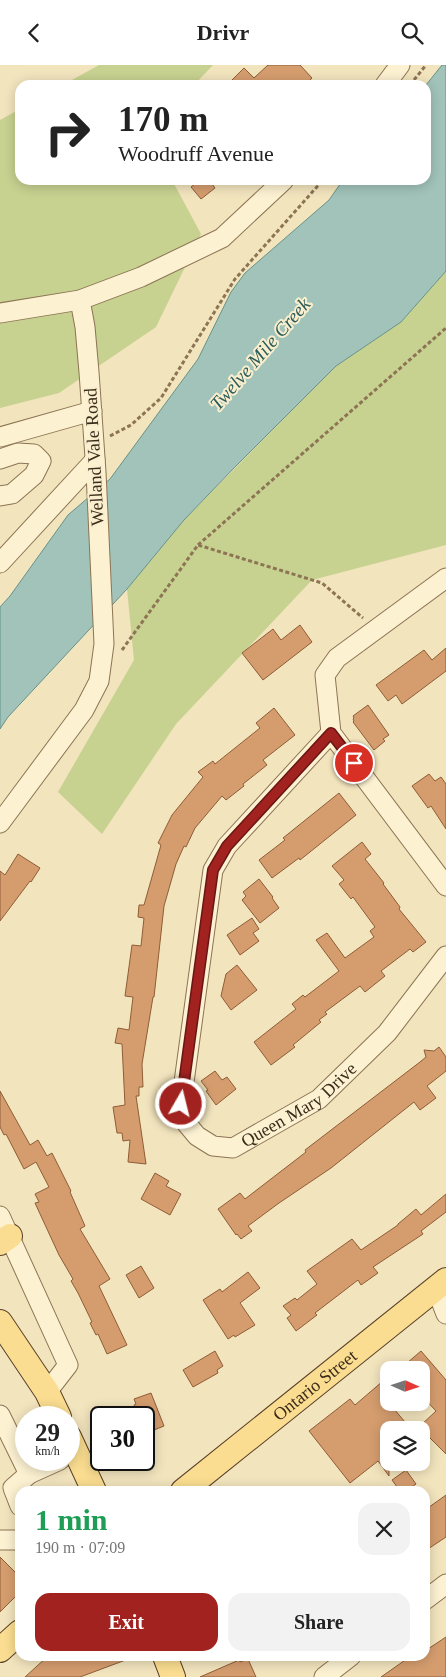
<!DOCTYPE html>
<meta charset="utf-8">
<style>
:root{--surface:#fff;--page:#f2f2f2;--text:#222;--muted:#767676;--accent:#a1221e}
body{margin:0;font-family:Georgia,serif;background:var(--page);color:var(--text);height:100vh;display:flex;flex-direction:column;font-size:19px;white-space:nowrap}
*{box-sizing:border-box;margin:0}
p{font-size:16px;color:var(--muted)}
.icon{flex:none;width:28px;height:28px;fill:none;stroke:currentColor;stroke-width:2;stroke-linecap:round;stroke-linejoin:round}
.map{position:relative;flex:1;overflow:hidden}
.side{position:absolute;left:15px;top:1421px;width:415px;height:175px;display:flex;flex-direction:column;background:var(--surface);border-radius:15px;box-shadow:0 2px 12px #0003}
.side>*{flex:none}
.banner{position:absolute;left:15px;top:15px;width:416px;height:105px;border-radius:15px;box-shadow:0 2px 12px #0003;background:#fff;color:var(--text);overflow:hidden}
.needle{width:32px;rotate:93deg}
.fabs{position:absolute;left:380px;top:1296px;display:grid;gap:10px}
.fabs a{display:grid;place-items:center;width:50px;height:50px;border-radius:10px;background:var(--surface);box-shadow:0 2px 12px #0003;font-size:25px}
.speed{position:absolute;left:15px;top:1341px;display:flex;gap:10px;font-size:25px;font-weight:700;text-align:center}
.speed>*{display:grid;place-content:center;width:65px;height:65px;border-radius:50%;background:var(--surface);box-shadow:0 2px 12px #0003;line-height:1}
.speed small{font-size:12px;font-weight:400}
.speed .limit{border:2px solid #111;border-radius:8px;background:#fff;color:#111}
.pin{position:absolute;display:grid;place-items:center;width:42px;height:42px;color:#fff;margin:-21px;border:2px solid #fff;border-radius:50%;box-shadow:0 1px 5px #0007}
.me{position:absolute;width:55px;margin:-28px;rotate:8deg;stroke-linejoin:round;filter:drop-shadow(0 0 4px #0008)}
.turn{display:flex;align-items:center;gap:18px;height:105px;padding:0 20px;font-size:22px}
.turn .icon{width:65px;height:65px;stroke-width:2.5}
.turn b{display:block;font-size:35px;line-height:42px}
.round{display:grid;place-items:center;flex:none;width:52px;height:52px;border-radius:15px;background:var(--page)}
.overview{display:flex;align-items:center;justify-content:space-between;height:85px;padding:0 20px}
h1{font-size:30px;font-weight:700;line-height:38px;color:#1e9e55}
.action{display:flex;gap:10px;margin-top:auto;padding:10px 20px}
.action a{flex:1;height:58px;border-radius:15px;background:var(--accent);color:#fff;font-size:20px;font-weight:700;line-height:58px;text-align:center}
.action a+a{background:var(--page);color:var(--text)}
header{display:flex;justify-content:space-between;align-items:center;height:65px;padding:0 20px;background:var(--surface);font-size:22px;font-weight:700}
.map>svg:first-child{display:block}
.green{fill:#c7d190}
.water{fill:#a1c3ba;stroke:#679289}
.building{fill:#d59d6e;stroke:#8e5d37}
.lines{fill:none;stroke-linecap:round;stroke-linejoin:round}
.minor-casing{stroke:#8c7454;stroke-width:21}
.major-casing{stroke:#594129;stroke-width:26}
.path{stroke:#8c7454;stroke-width:3;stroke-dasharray:4 2.5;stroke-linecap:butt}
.minor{stroke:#fcf1d1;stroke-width:19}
.major{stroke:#fadd90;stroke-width:24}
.route-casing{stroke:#691614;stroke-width:12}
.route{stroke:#a1221e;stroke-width:9}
.labels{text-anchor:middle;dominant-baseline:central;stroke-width:4;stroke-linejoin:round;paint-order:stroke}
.street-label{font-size:18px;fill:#3a2b1a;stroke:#f9eecd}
.water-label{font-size:19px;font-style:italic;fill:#285b5a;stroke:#f9eecd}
</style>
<header><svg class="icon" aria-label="back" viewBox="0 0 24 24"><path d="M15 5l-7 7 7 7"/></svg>Drivr<svg class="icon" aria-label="search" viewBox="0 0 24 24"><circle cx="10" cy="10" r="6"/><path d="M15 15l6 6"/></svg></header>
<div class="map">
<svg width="446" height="1612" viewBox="0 0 446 1612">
<rect width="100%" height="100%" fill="#f2e4bd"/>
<!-- green -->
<path class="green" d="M99,0h114l-19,20h-131z
M20,44v71h152l29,54 -45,93 -97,66 -59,15v-288z
M446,206v274l-134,35 -136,144 -74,110 -44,-42 76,-132 -7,-71 57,-69 152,-154 65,-44z"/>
<!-- water -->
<path class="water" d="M442,0h4v206l-45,51 -65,44 -103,103 -49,51 -57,69 -119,128 -8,12v-122l10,-11 58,-81 42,-36 88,-120 33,-67 14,-19 84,-73 14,-20h83v-95z"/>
<!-- building -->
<path class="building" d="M268,0h32l12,13 -7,7h-78l17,-17 10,10z
M200,115h9l6,8 -14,11 -10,-12z
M300,560l12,17 -49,38 -21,-27 31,-24 8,11z
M446,583v23l-44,33 -6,-9 -8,6 -12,-16 48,-35 8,10z
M368,640l21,30 -6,4 2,2 -11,9 -21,-28 1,-1 -1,-2 1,-1 -1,-2z
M274,643l21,27 -32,25 4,5 -24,19 1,2 -18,14 -4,-4 -27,32 -9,19 -2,-1 -8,18 -12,42 -10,91h-1l-11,67 1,23h-4v9h-3l10,68 -18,-2 2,-22 -7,1 -1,-8h-5l-4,-26 12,-2 -3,-61 -7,-1 3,-15 11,2 4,-33 -8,-1 7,-51 9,1 3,-28 -6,-1 1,-12h5l17,-60 -3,-2 14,-28 31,-38 -5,-5 15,-11 2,3 45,-36 -4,-5z
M429,709l6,7 6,-4 5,7v45l-15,-23 -3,2 -16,-22z
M339,728l17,22 -56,45 -1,-2 -27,20 -13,-18 26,-20 -2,-2z
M362,777l9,12 -6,5 19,24 -1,1 17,23 -1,2 27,33 -13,10 -3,-3 -29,22 4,5 -20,16 -5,-6 -35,26 2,2 -8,6 2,2 -28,23 2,2 -24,18 -17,-23 42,-33 -4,-5 11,-9 2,2 34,-26 -23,-31 11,-7 18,25 29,-21 -4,-6 5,-4 -22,-30 -2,2 -12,-15 5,-4 -12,-14z
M18,789l22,14 -9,14 -1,-1 -30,40v-50l5,4z
M259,814l14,18 -1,1 7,10 -19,15 -18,-23 4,-4 -3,-4z
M252,853l7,11 -6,4 6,8 -19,14 -13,-20z
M237,900l20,25 -26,20 -10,-14 5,-22z
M439,982l7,10v14l-19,15 9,12 -16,12 -6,-8 -83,66 -52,35 -31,23 4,5 -11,8 -4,-5 -1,1 -18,-26 22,-16 5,6 61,-47 -1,-2 115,-88 6,-5 -2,-7 10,1z
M215,1006l7,9 5,-3 9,12 -20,16 -10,-14 2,-1 -7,-9z
M0,1026l30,54 8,-5 9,16 5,-3 19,38 -1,1 15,34 -5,3 30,50 -11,7 28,59 -20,9 -9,-20 -2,1 -6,-12 2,-1 -14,-29 -7,-12 2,-2 -14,-24 -24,-52 4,-1 -4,-8 14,-7 -13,-25 -12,7 -18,-35 -2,1 -4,-8z
M155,1108l14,8 -3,5 15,8 -11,21 -29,-16z
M446,1129v18l-25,19 2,3 -50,33 5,6 -17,12 -3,-5 -43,33 2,2 -21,16 -9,-13 4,-3 -8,-9 12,-8 2,2 20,-16 -10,-13 45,-32 9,11 37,-25v-1l18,-15 5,6z
M141,1201l13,22 -15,10 -13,-23z
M248,1207l12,16 -20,15 15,22 -20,12 -1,-2 -6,4 -25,-39 17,-11 2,3z
M215,1286l8,15 -6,4 1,3 -25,14 -10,-17z
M421,1286l25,29v74l-27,-27 17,-16 -15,-16v-25h-22z
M383,1316l6,6v16l16,19 -10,8h-6v6l-6,5 6,7v28l-11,-15 -28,22 -41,-52 41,-32 5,6z
M151,1328l13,33 -20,8v-17h-5l-5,-12 2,-1 -2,-5z
M406,1405l10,14 -10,7h-6l-8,-11z
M446,1430v42l-21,14v-41z
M0,1492l20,20v15l-20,20z
M446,1572v40h-65l30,-21h14v-5z
M48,1591h83v2l-51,19h-55z
M248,1594l8,18h-56l39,-17 1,2z"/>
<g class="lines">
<defs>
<g id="minor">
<path d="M385,20l15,-20"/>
<path d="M0,248l80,-13 61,-23 81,-39 62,-58"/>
<path d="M0,372l92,-26"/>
<path d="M0,394l18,-6 16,1 7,7 -7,14 -22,19 -12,2"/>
<path d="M0,498l95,-103"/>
<path d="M446,513l-109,80 -12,17 6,58 115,153"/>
<path id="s1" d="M331,668l-104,113 -14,24 -32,234 6,20 10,12 16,10 20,2 86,-49 68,-66 59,-77"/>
<path d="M0,758l84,-113 15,-29 5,-37 -8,-172 -7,-100 -4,-45 -5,-27"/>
<path d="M0,1151l68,149 -21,27"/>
<path d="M436,1223l10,26"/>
<path d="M0,1350l29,59 31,-14"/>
<path d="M20,1441l-7,-18 16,-14"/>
<path d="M0,1475h19l1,2"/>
<path d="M425,1535l21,-16"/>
<path d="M324,1612l27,-21"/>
</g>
<g id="major">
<path d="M0,1178l10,-7"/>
<path d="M0,1257l47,70 12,25"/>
<path d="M69,1372l25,54"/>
<path id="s2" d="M183,1426l263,-211"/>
<path d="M0,1585l20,-18"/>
<path d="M165,1591l8,21"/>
</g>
</defs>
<!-- minor casing -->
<use href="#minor" class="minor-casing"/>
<!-- major casing -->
<use href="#major" class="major-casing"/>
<!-- path -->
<path class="path" d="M410,20l16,-20
M110,371l21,-11 30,-27 74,-119 88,-99
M198,480l248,-217
M122,585l76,-105 124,38 41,35"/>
<!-- minor -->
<use href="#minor" class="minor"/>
<!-- major -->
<use href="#major" class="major"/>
</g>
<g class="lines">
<defs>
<path id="route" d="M181,1039l32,-234 14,-24 104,-113 23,30"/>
</defs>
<!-- route casing -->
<use href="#route" class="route-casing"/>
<!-- route -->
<use href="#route" class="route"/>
</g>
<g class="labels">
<!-- street labels -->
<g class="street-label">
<text transform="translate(94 392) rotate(-93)">Welland Vale Road</text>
<text stroke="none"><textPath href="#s1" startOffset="572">Queen Mary Drive</textPath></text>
<text stroke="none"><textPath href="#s2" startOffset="169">Ontario Street</textPath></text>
</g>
<!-- water labels -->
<g class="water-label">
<text transform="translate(260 289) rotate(-49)">Twelve Mile Creek</text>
</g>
</g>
</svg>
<div class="fabs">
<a><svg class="needle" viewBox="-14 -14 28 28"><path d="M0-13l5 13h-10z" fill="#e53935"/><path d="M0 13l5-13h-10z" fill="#767676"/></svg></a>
<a><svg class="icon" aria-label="layers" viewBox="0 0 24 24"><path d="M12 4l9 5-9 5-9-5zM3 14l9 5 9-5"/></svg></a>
</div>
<div class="speed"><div>29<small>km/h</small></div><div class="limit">30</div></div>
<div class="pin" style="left:354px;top:698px;background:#d93025"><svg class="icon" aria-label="arrive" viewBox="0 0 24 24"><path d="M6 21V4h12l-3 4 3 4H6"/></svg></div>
<svg class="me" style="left:181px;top:1039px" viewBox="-20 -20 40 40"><circle r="17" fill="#a1221e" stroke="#fff" stroke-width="3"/><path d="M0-11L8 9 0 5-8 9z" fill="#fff"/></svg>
<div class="banner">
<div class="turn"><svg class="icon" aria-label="right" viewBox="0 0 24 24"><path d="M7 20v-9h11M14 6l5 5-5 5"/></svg><div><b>170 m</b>Woodruff Avenue</div></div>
</div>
<section class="side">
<div class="overview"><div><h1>1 min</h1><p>190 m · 07:09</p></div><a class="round"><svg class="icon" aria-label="close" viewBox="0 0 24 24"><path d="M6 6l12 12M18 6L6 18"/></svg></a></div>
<div class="action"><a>Exit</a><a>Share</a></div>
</section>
</div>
